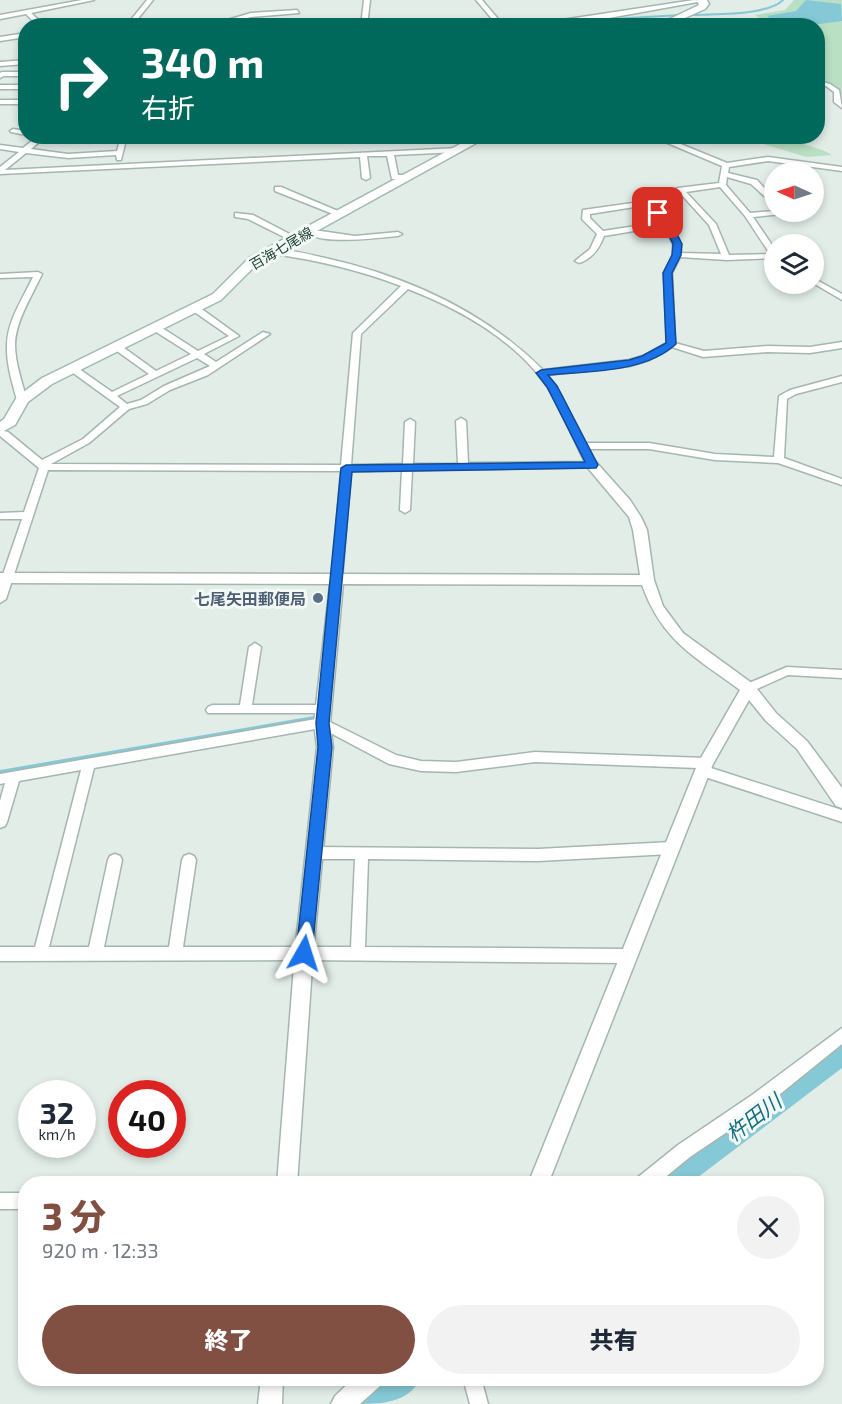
<!DOCTYPE html>
<html lang="ja">
<meta charset="utf-8">
<style>
:root{--surface:#fff;--page:#f2f2f3;--text:#1f2937;--muted:#747a83;--accent:#824f43}
body{margin:0;font-family:"Exo 2","Noto Sans JP",sans-serif;background:var(--page);color:var(--text);height:100vh;display:flex;flex-direction:column;font-size:22px;white-space:nowrap}
*{box-sizing:border-box;margin:0}
p{font-size:20px;color:var(--muted)}
.icon{flex:none;width:33px;height:33px;fill:none;stroke:currentColor;stroke-width:2;stroke-linecap:round;stroke-linejoin:round}
.map{position:relative;flex:1;overflow:hidden}
.sheet{position:absolute;left:18px;top:1176px;width:806px;height:210px;display:flex;flex-direction:column;background:var(--surface);border-radius:24px;box-shadow:0 3px 9px #0003}
.sheet>*{flex:none}
.hud{position:absolute;left:18px;top:18px;width:807px;height:126px;border-radius:24px;box-shadow:0 3px 9px #0003;background:#00695c;color:#fff;overflow:hidden}
.needle{width:39px;rotate:273deg}
.tools{position:absolute;left:764px;top:162px;display:grid;gap:12px}
.tools a{display:grid;place-items:center;width:60px;height:60px;border-radius:50%;background:var(--surface);box-shadow:0 3px 9px #0003;font-size:30px}
.speed{position:absolute;left:18px;top:1080px;display:flex;gap:12px;font-size:30px;font-weight:700;text-align:center}
.speed>*{display:grid;place-content:center;width:78px;height:78px;border-radius:50%;background:var(--surface);box-shadow:0 3px 9px #0003;line-height:1}
.speed small{font-size:15px;font-weight:400}
.speed .limit{border:9px solid #d22;background:#fff;color:#111}
.pin{position:absolute;display:grid;place-items:center;width:51px;height:51px;color:#fff;margin:-26px;border-radius:12px;box-shadow:0 3px 9px #0006}
.me{position:absolute;width:66px;margin:-33px;rotate:6deg;stroke-linejoin:round;filter:drop-shadow(0 0 4px #0008)}
.turn{display:flex;align-items:center;gap:21px;height:126px;padding:0 24px;font-size:27px}
.turn .icon{width:78px;height:78px;stroke-width:2.5}
.turn b{display:block;font-size:42px;line-height:51px}
.round{display:grid;place-items:center;flex:none;width:63px;height:63px;border-radius:32px;background:var(--page)}
.overview{display:flex;align-items:center;justify-content:space-between;height:102px;padding:0 24px}
h1{font-size:36px;font-weight:800;line-height:45px;color:var(--accent)}
.primary-button{display:flex;gap:12px;margin-top:auto;padding:12px 24px}
.primary-button a{flex:1;height:69px;border-radius:36px;background:var(--accent);color:#fff;font-size:24px;font-weight:800;line-height:69px;text-align:center}
.primary-button a+a{background:var(--page);color:var(--text)}
.map>svg:first-child{display:block}
.green{fill:#bae0c4}
.water{fill:#86c9d6}
.lines{fill:none;stroke-linecap:round;stroke-linejoin:round}
.stream-far1{stroke:#86c9d6;stroke-width:2}
.stream{stroke:#86c9d6;stroke-width:4}
.river{fill:#86c9d6;fill-rule:evenodd}
.minor-casing{stroke:#a4b6b0;stroke-width:3}
.tertiary-casing{stroke:#a4b6b0;stroke-width:3}
.secondary-casing{stroke:#a0bab1;stroke-width:3}
.minor{fill:#fff;fill-rule:evenodd}
.tertiary{fill:#fff;fill-rule:evenodd}
.secondary{fill:#fff;fill-rule:evenodd}
.route{fill:#1a73e8;stroke:#114b97;stroke-width:1.5}
.service-dot{fill:#5c6f8a;stroke:#f3faf6;stroke-width:2}
.labels{text-anchor:middle;dominant-baseline:central;stroke-width:6;stroke-linejoin:round;paint-order:stroke}
.far-street-label{font-size:14px;fill:#214038;stroke:#f3faf6}
.service-label{font-size:16px;font-weight:bold;fill:#4e5e75;stroke:#f3faf6;text-anchor:end}
.near-water-label{font-size:21px;font-style:italic;fill:#166e80;stroke:#f3faf6}
</style>
<div class="map">
<svg width="842" height="1404" viewBox="0 0 842 1404">
<rect width="100%" height="100%" fill="#e2ede8"/>
<!-- green -->
<path class="green" d="M794,0h48v95l-20,-14 -4,3v-14l4,-2 -4,-13v-29l-47,-1 -16,-10 30,-5z
M726,137h62c12,9 31,9 44,18l-26,2 -46,-14z"/>
<!-- water -->
<path class="water" d="M806,0l35,4 1,17 -30,4h-32l-13,-9 29,-5z"/>
<g class="lines">
<!-- stream-far1 -->
<path class="stream-far1" d="M689,15c23,-1 78,1 94,-15
M559,26l36,-6 86,-5"/>
<!-- stream -->
<path class="stream" d="M0,772l314,-54"/>
<!-- river -->
<path class="river" d="M842,1036v32l-153,116h-41l4,-11 180,-133z
M375,1378h46c-13,26 -40,26 -69,26l5,-12z"/>
<defs>
<path id="minor" d="M82,0h12l-63,13 14,13h-7l-12,-12 -26,5v-4z
M147,0h6l-21,26h-28l26,-5z
M364,0h6l-3,26h-6z
M476,0h6l22,26h-6z
M297,10l2,3 -48,4 -33,9h-11l44,-13z
M26,33v4l-26,4v-4z
M26,72v4h-22l-4,2v-5l2,-1z
M818,81l12,3 9,6 3,18 -8,-6v-10l-8,-6 -8,-1z
M0,85h26v4h-26z
M0,100h26v4h-26z
M13,129l13,2v4l-15,-3 -1,-1z
M38,136h8l-15,13 37,5 49,-3 4,-15h6l-6,24h-4l-1,-5 -48,3 -42,-5 -21,17 454,-22 3,2 -3,2 -65,3 4,20h15l1,2 -4,2h-18l-5,-23h-20l3,22 -4,2 -4,-2 -2,-21 -360,17v-7l19,-15 -19,-3v-4l23,3z
M651,136h10l66,27 41,-6 74,10v4l-74,-10 -39,6 -1,6 29,7 17,19v6l-23,-21 -24,-7 -1,8 24,28 24,-2 13,1 -4,2 -30,3 21,31v10l-47,2 -47,-3 -8,16 3,70 29,8 63,-5 43,1 32,-5v6l-32,5 -43,-1 -64,5 -31,-10 -23,13 -19,6 -83,9 14,20 24,48h64l66,11 59,3 5,-61 11,-6 52,-14v6l-46,12 -9,5 -3,59 58,21v6l-64,-22 -63,-3 -66,-11h-61l9,16 -2,2 -183,3 -2,40 -5,3 -5,-3 2,-40 -51,1 -9,108 -5,4 -5,-4 9,-108 -293,-1 -42,129 -6,4v-20l22,-64h-22v-6l24,-1 15,-44 -39,-32v-6l8,2 34,28 41,-21 37,-32 -51,-37v-4h6l37,26 37,-18 -35,-25v-4h6l36,26 35,-17 -38,-24v-4h6l39,25 31,-15 -36,-25v-4h6l40,29 -35,18 12,8 47,-30 7,2 -62,41 -38,15 -23,14 -18,5 -40,34 -38,21 290,1 12,-132 48,-47c-42,-16 -84,-26 -128,-32l-4,-2 1,-2c18,-1 38,4 55,8 81,18 159,53 218,112l86,-10 14,-4 24,-13 -3,-70 9,-18v-11l-9,-18 -60,10c-5,13 -12,23 -25,27l-4,-2 15,-12 7,-15 -15,-15 1,-9 64,-9 31,-13 41,-5 3,-17zM720,187l25,29 25,38 -41,1 -13,-31 -30,-32zM680,193l29,32 12,29 -40,-1c0,-20 -15,-35 -27,-49zM647,205l15,17 -59,9 -13,-13v-4zM408,289c50,19 107,51 138,96 16,24 26,52 39,77l-117,1 -2,-42 -5,-3 -5,3 2,43h-45l2,-42 -5,-3 -5,3 -2,42 -52,1 10,-131zM197,358l13,8 -46,20 -23,14 -14,4 -10,-8z
M275,187h6l64,27 -7,2 -63,-25z
M235,213l18,2 46,24 -7,2 -44,-22 -13,-2z
M307,229l48,7 43,-4 4,2 -4,2c-20,2 -75,9 -91,-3z
M38,272l4,2c-10,22 -26,46 -27,70 0,19 7,38 12,56l-5,3 -5,-3c-5,-18 -11,-37 -10,-56 1,-24 16,-46 26,-67l-33,1v-4z
M813,278l29,16v6l-29,-17z
M255,643l6,4 -9,58h72l4,2 2,3 -2,3h-120l-2,-3 2,-3 4,-2h28l9,-58z
M787,667l55,3v8l-54,-3 -40,18 -6,-5 2,-3z
M322,718l74,37 25,6 35,1 79,-10 171,6 4,1 2,4 -4,4 134,43v12l-143,-47 -2,-4 1,-3 -163,-6 -79,10 -35,-1 -32,-7 -68,-36 -227,40 -45,179h40l19,-87 2,-4 5,-2 5,2 2,4 -18,87h65l13,-87 2,-4 5,-2 5,2 2,4 -13,87h168l4,-88h-41l-5,-2 -2,-4 2,-4 5,-2 224,2 133,-7 5,2 2,4 -2,4 -5,2 -133,7 -170,-2 -3,88 263,2 5,2 2,5 -2,5 -5,2 -324,-3 -304,1v-14h35l46,-177 -62,11 -12,41 -2,4 -5,2v-27l5,-18 -5,1v-10z
M842,1028v16l-78,63 -74,50 -33,27h-22l2,-6 41,-33 74,-50z
M0,1193h26v16h-26z
M463,1378h18l7,26h-18z"/>
<path id="tertiary" d="M694,0l9,1 -94,17 -62,8h-25z
M26,60v4l-26,2v-4z
M592,461l4,1 34,38 11,17 6,13 7,50 9,26 20,27 70,51 23,29 31,28 35,47v20l-6,-2 -39,-57 -31,-28 -17,-21 -36,64 -165,420h-20l170,-421 42,-73c-46,-34 -78,-49 -98,-105l-299,-1 -13,139 3,24 -20,206 -16,231h-20l18,-231 22,-206 -3,-24 16,-139 -330,-1v-10l640,2 -7,-45 -4,-13 -41,-49 -2,-3z
M261,1378h22l-1,26h-24z
M354,1378h29l-3,8 -20,18h-29l4,-8z"/>
<path id="secondary" d="M697,0h10l2,4 -4,5 -38,17h-12l44,-21z
M475,136h14l-232,128 -36,36 -169,84 -24,18 -13,23 -15,8v-11l4,-3 13,-22 25,-19 171,-84 36,-36z"/>
</defs>
<!-- minor casing -->
<use href="#minor" class="minor-casing"/>
<!-- tertiary casing -->
<use href="#tertiary" class="tertiary-casing"/>
<!-- secondary casing -->
<use href="#secondary" class="secondary-casing"/>
<!-- minor -->
<use href="#minor" class="minor"/>
<!-- tertiary -->
<use href="#tertiary" class="tertiary"/>
<!-- secondary -->
<use href="#secondary" class="secondary"/>
</g>
<!-- route -->
<path class="route" d="M655,211h6l10,12 11,21 -1,11 -9,18 4,71c-31,29 -87,27 -128,31l9,11 41,79 -2,3 -244,4 -23,251 3,24 -20,206 -2,5 -6,3 -6,-3 -2,-5 22,-206 -2,-24 25,-255 5,-3 239,-3 -38,-75 -11,-14 5,-3 88,-10 13,-4 24,-13 -3,-70 9,-18 1,-11 -10,-20 -9,-11z"/>
<!-- markers -->
<circle class="service-dot" cx="318" cy="598" r="6"/>
<g class="labels">
<!-- far-street labels -->
<g class="far-street-label">
<text transform="translate(281 248) rotate(-30)">百海七尾線</text>
</g>
<!-- service labels -->
<g class="service-label">
<text x="306" y="598">七尾矢田郵便局</text>
</g>
<!-- near-water labels -->
<g class="near-water-label">
<text transform="translate(753 1117) rotate(-37)">杵田川</text>
</g>
</g>
</svg>
<div class="tools">
<a><svg class="needle" viewBox="-14 -14 28 28"><path d="M0-13l5 13h-10z" fill="#e53935"/><path d="M0 13l5-13h-10z" fill="#747a83"/></svg></a>
<a><svg class="icon" aria-label="layers" viewBox="0 0 24 24"><path d="M12 4l9 5-9 5-9-5zM3 14l9 5 9-5"/></svg></a>
</div>
<div class="speed"><div>32<small>km/h</small></div><div class="limit">40</div></div>
<div class="pin" style="left:658px;top:213px;background:#d93025"><svg class="icon" aria-label="arrive" viewBox="0 0 24 24"><path d="M6 21V4h12l-3 4 3 4H6"/></svg></div>
<svg class="me" style="left:304px;top:953px" viewBox="-20 -20 40 40"><path d="M0-17L14 15 0 8-14 15z" fill="#1a73e8" stroke="#fff" stroke-width="4"/></svg>
<div class="hud">
<div class="turn"><svg class="icon" aria-label="right" viewBox="0 0 24 24"><path d="M7 20v-9h11M14 6l5 5-5 5"/></svg><div><b>340 m</b>右折</div></div>
</div>
<section class="sheet">
<div class="overview"><div><h1>3 分</h1><p>920 m · 12:33</p></div><a class="round"><svg class="icon" aria-label="close" viewBox="0 0 24 24"><path d="M6 6l12 12M18 6L6 18"/></svg></a></div>
<div class="primary-button"><a>終了</a><a>共有</a></div>
</section>
</div>
